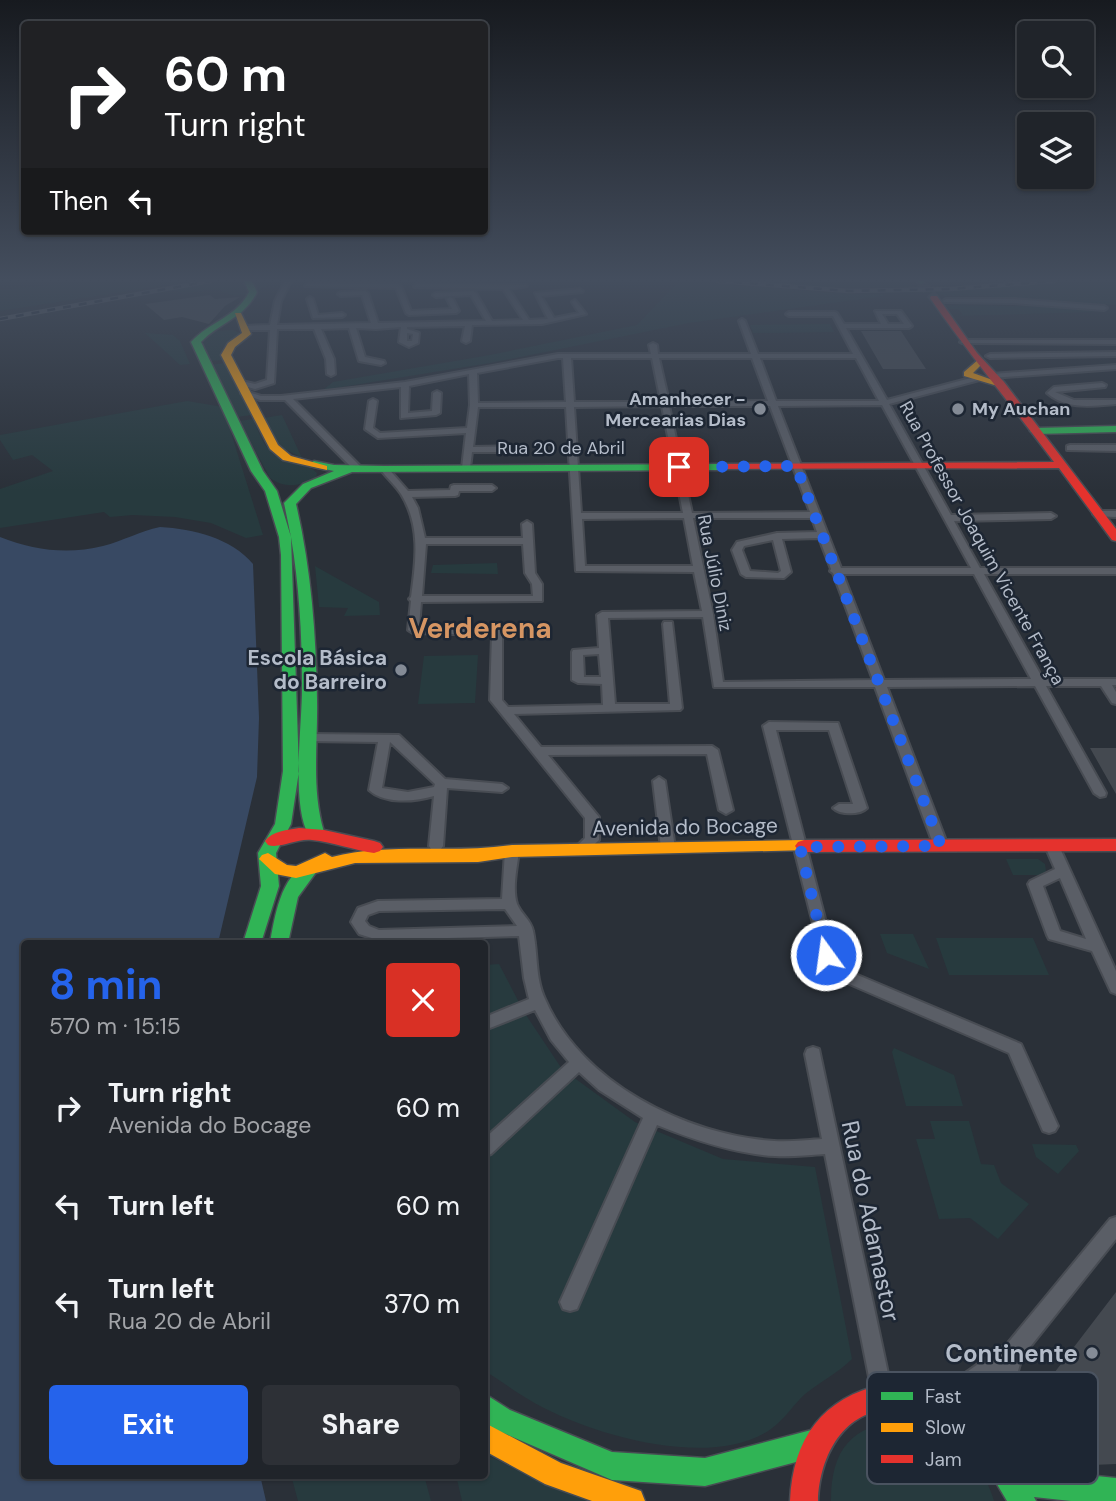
<!DOCTYPE html>
<meta charset="utf-8">
<style>
:root{--surface:#20242a;--page:#2d3036;--text:#f1f3f6;--muted:#a2a4a8;--line:#3d4147;--accent:#2563eb}
body{margin:0;font-family:"DM Sans",sans-serif;background:var(--page);color:var(--text);height:100vh;display:flex;flex-direction:column;font-size:26px;white-space:nowrap}
*{box-sizing:border-box;margin:0}
p{font-size:23px;color:var(--muted)}
.icon{flex:none;width:38px;height:38px;fill:none;stroke:currentColor;stroke-width:2;stroke-linecap:round;stroke-linejoin:round}
.map{position:relative;flex:1;overflow:hidden}
.drawer{position:absolute;left:21px;top:940px;width:467px;height:539px;display:flex;flex-direction:column;background:var(--surface);border-radius:7px;box-shadow:0 2px 5px #0004,0 0 0 2px var(--line)}
.drawer>*{flex:none}
.banner{position:absolute;left:21px;top:21px;width:467px;height:214px;border-radius:7px;box-shadow:0 2px 5px #0004,0 0 0 2px var(--line);background:#202124;color:#fff;overflow:hidden}
.controls{position:absolute;left:1017px;top:21px;display:grid;gap:14px}
.controls a{display:grid;place-items:center;width:77px;height:77px;border-radius:7px;background:var(--surface);box-shadow:0 2px 5px #0004,0 0 0 2px var(--line);font-size:35px}
.pin{position:absolute;display:grid;place-items:center;width:60px;height:60px;color:#fff;margin:-30px;border-radius:14px;box-shadow:0 4px 10px #0006}
.me{position:absolute;width:77px;margin:-38px;rotate:346deg;stroke-linejoin:round;filter:drop-shadow(0 0 5px #0008)}
.turn{display:flex;align-items:center;gap:24px;height:147px;padding:0 28px;font-size:32px}
.turn .icon{width:91px;height:91px;stroke-width:2.5}
.turn b{display:block;font-size:49px;line-height:60px}
.then{display:flex;align-items:center;height:66px;padding:0 28px;background:#0003;gap:14px;font-size:26px}
.round{display:grid;place-items:center;flex:none;width:74px;height:74px;border-radius:7px;background:var(--page)}
.head{display:flex;align-items:center;justify-content:space-between;height:119px;padding:0 28px}
h1{font-size:42px;font-weight:700;line-height:52px;color:var(--accent)}
.button{display:flex;gap:14px;margin-top:auto;padding:14px 28px}
.button a{flex:1;height:80px;border-radius:7px;background:var(--accent);color:#fff;font-size:28px;font-weight:700;line-height:80px;text-align:center}
.button a+a{background:var(--page);color:var(--text)}
ul{padding:0;list-style:none}
li{display:flex;align-items:center;gap:21px;height:98px;padding:0 28px}
li div{flex:1}
li b{display:block;font-size:26px}
li em{font-style:normal}
.map>svg:first-child{display:block}
.green{fill:#273a3e}
.water{fill:#384963}
.building{fill:#444950}
.lines{fill:none;stroke-linecap:round;stroke-linejoin:round}
.secondary-tunnel{stroke:#3f454e;stroke-width:10;stroke-dasharray:10 5;stroke-linecap:butt}
.street-casing{stroke:#484c53;stroke-width:4}
.fast-casing{stroke:#484c53;stroke-width:3}
.slow-casing{stroke:#484c53;stroke-width:3}
.jam-casing{stroke:#484c53;stroke-width:3}
.street{fill:#5a5e66;fill-rule:evenodd}
.fast{fill:#30b455;fill-rule:evenodd}
.slow{fill:#ff9f0a;fill-rule:evenodd}
.jam{fill:#e5322d;fill-rule:evenodd}
.rail-casing{stroke:#595d64;stroke-width:4.5}
.rail{stroke:#1d2633;stroke-width:2.5;stroke-dasharray:8;stroke-linecap:butt}
.route{stroke:#2563eb;stroke-width:12;stroke-dasharray:0 21.6}
.poi-dot{fill:#848b96;stroke:#1d2633;stroke-width:2.5}
.labels{text-anchor:middle;dominant-baseline:central;stroke-width:5;stroke-linejoin:round;paint-order:stroke}
.far-poi-label{font-size:18px;font-weight:bold;fill:#b4bcc9;stroke:#1d2633;text-anchor:end}
.far-street-label{font-size:18px;fill:#b4bcc9;stroke:#1d2633}
.poi-label{font-size:21px;font-weight:bold;fill:#b4bcc9;stroke:#1d2633;text-anchor:end}
.street-label{font-size:21px;fill:#b4bcc9;stroke:#1d2633}
.near-street-label{font-size:24px;fill:#b4bcc9;stroke:#1d2633}
.near-poi-label{font-size:24px;font-weight:bold;fill:#b4bcc9;stroke:#1d2633;text-anchor:end}
.district-label{font-size:28px;font-weight:bold;fill:#d59563;stroke:#1d2633}
.key{fill:#1d2633;stroke:#4a5360;stroke-width:2}
.key-label{font-size:19px;fill:#b4bcc9}
</style>
<div class="map">
<svg width="1116" height="1501" viewBox="0 0 1116 1501">
<rect width="100%" height="100%" fill="#2a3038"/>
<!-- green -->
<path class="green" d="M85,281h107l-192,30v-21z
M226,281h51l1,2h-6l-22,12 -16,1 -19,-7 -32,5 -5,-3h-12z
M679,281l153,12 58,2 -201,28 -199,40 -167,27 10,-8 157,-27 147,-30z
M752,281h161l-21,1 15,1 9,4h-95z
M1085,281h31v24l-130,-9h-41l-7,-1 -3,-4z
M946,305l132,2 16,5 -141,4 10,-1 -5,-6h-9z
M830,324l4,8 -81,1 -3,-8z
M233,330l7,3 -17,14 -3,7 2,6 -12,1 -8,-15 2,-8 10,-7z
M145,333l28,2 7,6 10,23 -10,1z
M224,363l27,52 -14,2 -26,-52z
M187,401l36,6 40,128 -17,3 -35,-15 -36,-6 -42,-2 -23,2 -6,-5 -104,16v-39l53,-18 -21,-16 -19,5 -13,-20v-5z
M282,415l20,43 -23,-12 -15,-28z
M253,419c5,11 10,26 19,34 13,12 35,8 45,20l-1,5c-16,8 -31,11 -46,0l-31,-57z
M497,563l1,11 -67,-1 2,-8z
M315,566l64,36 1,13 -36,1 4,-8 -29,-1z
M478,655l-3,48 -57,1 6,-48z
M1006,859h32l7,5 1,7 -4,4h-29z
M880,934h33l16,35 -42,-16z
M936,938h97l16,37h-100z
M499,964l25,48 38,57 73,53 88,37 92,8 37,192c-14,14 -32,23 -47,35 -12,11 -20,25 -34,35 -57,40 -171,8 -227,-21 -20,-10 -40,-25 -59,-37v-406z
M894,1048l60,27 9,31h-57l-14,-54z
M930,1121h39l12,43 13,1 7,18 28,21 -31,35 -28,-21 -31,1 -23,-80h19z
M1032,1144l44,1 3,6 -21,23 -22,-17z
M902,1421c41,10 80,36 92,80h-163c0,-51 20,-76 71,-80z
M485,1454l61,30 46,17h-130l-6,-26h29z
M291,1475h133l7,26h-133z"/>
<!-- water -->
<path class="water" d="M160,527c34,2 71,11 93,37l6,154 -2,59 -39,166h-194v532h236l6,26h-266v-964c33,13 67,18 103,9 20,-5 37,-15 57,-19z"/>
<!-- building -->
<path class="building" d="M210,295l5,4 25,-2 -15,9 -16,18 -27,-7 -18,3 -19,-16z
M861,331h40l25,38h-43z
M1090,748h26v46z
M1116,1292v172l-24,1 -56,-19 -15,-18 1,-13z"/>
<g class="lines">
<!-- secondary-tunnel -->
<path class="secondary-tunnel" d="M921,282l13,16"/>
<defs>
<path id="street" d="M285,281h6l-10,20 -4,24 94,-2 -9,-28 -21,1 -3,-2 3,-2 24,-1 3,2 10,30 108,-2 -15,-26 -35,2 -3,-2 3,-2 37,-2 3,2 16,28 31,-1 -20,-31 -88,-2 -1,-1 3,-2 109,1 1,1 -18,3 20,31 19,-1 -13,-26 45,-4 3,2 -1,1 -41,4 13,22 25,-5 -7,-11 3,-2 11,14 -44,10 -70,1 -2,16 -4,2 -4,-2 3,-15 -58,1v2l12,4 -1,10 -9,4 -10,-5 2,-15 -25,2 -20,-1 9,29 19,4 1,2 -4,2 -22,-4 -10,-33 -28,1 13,30 1,15 -4,2 -4,-2 -1,-15 -12,-30h-37l-3,54 -19,6 -18,-5v-4l18,4 12,-4 3,-50h-26l-3,-2 3,-2 26,-1 5,-24zM407,333l6,1 -1,7h-5z
M307,283l91,1 3,2 10,25 41,-2 -5,-10 3,-2 3,2 6,12 -3,2 -47,2 -3,-2 -10,-25 -91,-2z
M310,297l3,2 5,16 24,-2 3,2 -3,2 -29,1 -6,-19z
M946,299h68l90,7 3,2 -3,2 -90,-7 -70,-1 -1,-1z
M875,311h26l11,15 -3,2h-63l41,72 80,-21 12,-2 4,2 -94,25 62,111 100,-2 5,3 -5,3 -97,2 26,47h136v6h-132l59,105h73v6h-4l4,7v12l-4,-1 -11,-17h-55l60,107 -1,3 -5,1 -6,-4 -59,-107 -148,1 61,159 -2,3h-10l-2,-3 -59,-159h-161l-11,-70 -95,1 7,86h55l-7,-80 1,-2h8l10,86 -2,2 -166,4 27,33 171,-1 6,4 15,60 -7,4 -7,-4 -12,-56 -159,1 51,62v23l-14,13h-10l-2,-3 12,-12v-20l-95,-118 2,-65 -79,-2 -5,-3 3,-29 -2,-2 2,-2c5,-36 10,-71 -10,-103 -6,-9 -14,-16 -21,-25l7,-2 21,24 42,-1 1,-4 3,-1h38l4,3 -4,3h-33l-1,4 -3,1 -43,1 6,11 7,30h98l-1,-14 5,-3 5,3 3,49 7,11v17l-121,1 -2,25 82,3 1,2v68l6,7 95,-2 -1,-21 -24,-1 -6,-3v-28l1,-2 26,-2 -2,-33 5,-3 100,-1 -8,-39 -118,-1 -10,-164h-88l-5,40 46,-1 4,3 -4,3h-47l-2,16 -4,3 -4,-3 4,-35 -88,5 -13,-9 4,-28 4,-2 4,2 -4,27 7,5 87,-5 3,-23 -1,-31 -60,12 -1,27 24,-2 1,-18 4,-2 4,2 -1,20 -4,2 -35,3v-31l-108,12 68,68v4h-6l-70,-71h-25l-19,-7 4,-2 16,5h20l124,-14 153,-28h93l-2,-9 4,-2 4,2 1,9h93l-12,-33 3,-2 3,2 13,33h95l-20,-38h-44l-3,-2 3,-2h46l2,1 7,11h37zM882,314h15l7,10h-16zM558,358h5l3,44 -88,1 -1,-30zM571,358h81l9,44h-87zM659,358h93l16,43 -99,1zM760,358h96l23,43h-103zM882,405l89,163h-130l-63,-162zM662,406l21,107h-102l-7,-106zM669,406h101l40,106 -118,1zM684,518l9,48h-108l-3,-47zM693,518h119l5,14 -40,1 -40,9 -5,8 9,24 5,3 38,1 7,-6 -9,-33 37,-1 12,31 -1,2 3,2 40,107 -150,2 -10,-68zM773,540l8,31 -3,2 -28,-2 -8,-21 2,-4zM426,544h97l2,29 7,11 1,12h-111zM843,574h131l57,105 -147,1zM599,654l2,23h-17l-1,-22z
M964,340h152v4l-154,-1 -2,-1z
M1116,352v4l-126,2 -4,-2 4,-2z
M1116,365v4l-124,9 -4,-2 4,-2z
M1102,383l4,2 -1,2 -50,5 19,8h42v4c-24,2 -50,6 -69,-11l7,-6z
M1070,445h46v6l-49,-1v-4z
M1098,511h18v6l-21,-1 -2,-2z
M769,722l69,1 29,85c-7,7 -27,7 -34,0l6,-4h14l-24,-74h-53l60,231 5,7 180,76 37,82 -3,5 -6,2 -6,-2 -34,-78 -178,-77 -7,-9 -61,-241z
M310,734l89,1 46,44 57,5 6,4 -6,4 -55,-4 -4,58 -2,3h-10l-2,-3 5,-50c-20,6 -50,8 -65,-6l9,-48 -72,-1 -2,-3zM390,742l45,42 -1,3 -26,5 -26,-4z
M659,777l6,4 10,67 -2,3h-10l-2,-3 -8,-67z
M1052,841l5,2 2,3 57,125v23l-5,-2 -19,-41 -43,-12 -2,-4 -19,-51 2,-3 25,-12 -10,-23 2,-3zM1060,878l26,61 -26,-8 -17,-45z
M512,846l5,2 2,3c-2,16 -7,38 -2,53 4,10 14,16 16,27 5,23 2,47 12,68 36,84 141,136 229,142 16,1 32,-1 48,-2l-17,-85 2,-5 6,-2 6,2 74,348 -3,7 -7,3 -7,-3 -3,-7 -48,-243c-17,1 -34,3 -50,2 -40,-2 -81,-16 -118,-31l-80,184 -7,2 -7,-2 -3,-7 83,-184 -44,-28 -20,-18 -88,82 -6,2v-18l84,-76 -18,-22 -16,-30 -50,20v-13l44,-18 -5,-21 -5,-42 -141,4 -19,-6 -8,-12 7,-14 20,-7 124,-2 3,-48 2,-3zM505,909l12,17 -138,4 -10,-4 -4,-5 3,-6 11,-4z
M1116,1217v22l-94,118 -12,42 -2,23 2,27 -4,7 -7,4 -7,-4c-11,-24 -4,-56 4,-80l-54,37 -7,3 -7,-3 -3,-7 3,-7 79,-55 103,-125z"/>
<path id="fast" d="M244,281h8l5,11c-12,26 -38,31 -56,50l62,129 14,20 14,46 -7,-34 19,-19 31,-13 -24,-5 -2,-2 6,-3 20,4 50,1 337,-2 6,3 -6,3 -369,2 -41,16 -15,16c15,64 20,129 21,195 1,45 -6,89 7,133l-3,4h-12c-19,-33 -6,-115 -7,-154 0,-49 -3,-97 -11,-145l8,234 -8,53 -15,29 3,33 -18,57h-18l18,-57 -3,-33 17,-29 8,-53 -2,-216 -2,-18 -14,-46 -14,-20 -60,-129c18,-20 46,-25 58,-50z
M916,281h8l1,1 -4,2z
M1116,426v6l-81,2 -5,-3 5,-3z
M308,865l6,2 3,4 -19,26 -10,46h-18c4,-23 11,-70 38,-78z
M485,1394l25,16 102,42 93,6 110,-29 10,4 4,10 -4,10 -10,4 -110,29 -93,-6 -120,-52 -7,-5z
M956,1406l31,19 32,43 97,10v23h-45l-37,-4 2,4h-29l-22,-37 -17,-20 -21,-16 -4,-9 4,-9z"/>
<path id="slow" d="M235,313h6l10,21 -16,13 -4,8 47,90 13,11 36,10v4l-44,-10 -13,-11 -49,-94 7,-12 14,-10z
M979,359l5,3 -11,11 28,10v4l-37,-11v-4z
M804,840l6,2 3,4 -3,4 -298,7 -34,5 -123,1 -59,15 -21,-4 -16,-15 3,-4 6,-2 19,12 9,1 29,-13 7,4c58,-15 121,-3 180,-12z
M485,1423l76,40 80,28 4,10h-53l-47,-17 -60,-33z"/>
<path id="jam" d="M931,296h6l40,57 27,29 112,147v12l-4,-1 -53,-72 -342,1v-4l4,-1 333,-2c-41,-55 -85,-108 -124,-164z
M299,828l25,2 50,11 6,2 3,4 -3,4 -6,2c-21,-3 -41,-11 -62,-13 -15,-2 -32,9 -44,5l-3,-4c7,-10 23,-11 34,-13z
M1116,839v12l-312,1 -6,-2 -3,-4 3,-4 6,-2z
M884,1384c25,1 75,9 85,35l-4,9 -9,4c-15,-6 -28,-16 -44,-20 -60,-14 -92,36 -94,89h-28c3,-63 32,-103 94,-117z"/>
</defs>
<!-- street casing -->
<use href="#street" class="street-casing"/>
<!-- fast casing -->
<use href="#fast" class="fast-casing"/>
<!-- slow casing -->
<use href="#slow" class="slow-casing"/>
<!-- jam casing -->
<use href="#jam" class="jam-casing"/>
<!-- street -->
<use href="#street" class="street"/>
<!-- fast -->
<use href="#fast" class="fast"/>
<!-- slow -->
<use href="#slow" class="slow"/>
<!-- jam -->
<use href="#jam" class="jam"/>
<defs>
<path id="rail" d="M718,281l131,10 101,-2 104,-8
M0,319l210,-38"/>
</defs>
<!-- rail casing -->
<use href="#rail" class="rail-casing"/>
<!-- rail -->
<use href="#rail" class="rail"/>
</g>
<!-- sky -->
<linearGradient id="sky" x2="0" y2="1"><stop stop-color="#171a1f"/><stop offset="0.57" stop-color="#444e5e"/><stop offset="1" stop-color="#444e5e" stop-opacity="0"/></linearGradient>
<rect width="1116" height="491" fill="url(#sky)"/>
<g class="lines">
<!-- route -->
<path class="route" d="M679,467l117,-1 145,380 -141,1 26,108"/>
</g>
<!-- markers -->
<g class="poi-dot">
<circle cx="760" cy="409" r="7"/>
<circle cx="958" cy="409" r="7"/>
<circle cx="401" cy="670" r="7"/>
<circle cx="1092" cy="1353" r="7"/>
</g>
<g class="labels">
<!-- far-poi labels -->
<g class="far-poi-label">
<text x="746" y="399">Amanhecer -<tspan x="746" dy="21">Mercearias Dias</tspan></text>
<text x="972" y="409" text-anchor="start">My Auchan</text>
</g>
<!-- far-street labels -->
<g class="far-street-label">
<text x="561" y="448">Rua 20 de Abril</text>
<text transform="translate(982 543) rotate(61)">Rua Professor Joaquim Vicente França</text>
<text transform="translate(715 573) rotate(79)">Rua Júlio Diniz</text>
</g>
<!-- poi labels -->
<g class="poi-label">
<text x="387" y="658">Escola Básica<tspan x="387" dy="24">do Barreiro</tspan></text>
</g>
<!-- street labels -->
<g class="street-label">
<text transform="translate(685 827) rotate(-1)">Avenida do Bocage</text>
</g>
<!-- near-street labels -->
<g class="near-street-label">
<text transform="translate(871 1221) rotate(78)">Rua do Adamastor</text>
</g>
<!-- near-poi labels -->
<g class="near-poi-label">
<text x="1078" y="1353">Continente</text>
</g>
<!-- district labels -->
<g class="district-label">
<text x="480" y="628">Verderena</text>
</g>
</g>
<!-- legend -->
<rect x="867" y="1372" width="231" height="112" rx="10" class="key"/>
<rect x="881" y="1392" width="32" height="8" fill="#30b455"/>
<rect x="881" y="1423" width="32" height="9" fill="#ff9f0a"/>
<rect x="881" y="1455" width="32" height="8" fill="#e5322d"/>
<g class="key-label">
<text x="925" y="1403">Fast</text>
<text x="925" y="1434">Slow</text>
<text x="925" y="1466">Jam</text>
</g>
</svg>
<div class="controls">
<a><svg class="icon" aria-label="search" viewBox="0 0 24 24"><circle cx="10" cy="10" r="6"/><path d="M15 15l6 6"/></svg></a>
<a><svg class="icon" aria-label="layers" viewBox="0 0 24 24"><path d="M12 4l9 5-9 5-9-5zM3 14l9 5 9-5"/></svg></a>
</div>
<div class="pin" style="left:679px;top:467px;background:#d93025"><svg class="icon" aria-label="arrive" viewBox="0 0 24 24"><path d="M6 21V4h12l-3 4 3 4H6"/></svg></div>
<svg class="me" style="left:826px;top:955px" viewBox="-20 -20 40 40"><circle r="17" fill="#2563eb" stroke="#fff" stroke-width="3"/><path d="M0-11L8 9 0 5-8 9z" fill="#fff"/></svg>
<div class="banner">
<div class="turn"><svg class="icon" aria-label="right" viewBox="0 0 24 24"><path d="M7 20v-9h11M14 6l5 5-5 5"/></svg><div><b>60 m</b>Turn right</div></div>
<div class="then">Then<svg class="icon" aria-label="left" viewBox="0 0 24 24"><path d="M17 20v-9H6M10 6l-5 5 5 5"/></svg></div>
</div>
<section class="drawer">
<div class="head"><div><h1>8 min</h1><p>570 m · 15:15</p></div><a class="round" style="background:#d93025;color:#fff"><svg class="icon" aria-label="close" viewBox="0 0 24 24"><path d="M6 6l12 12M18 6L6 18"/></svg></a></div>
<ul>
<li><svg class="icon" aria-label="right" viewBox="0 0 24 24"><path d="M7 20v-9h11M14 6l5 5-5 5"/></svg><div><b>Turn right</b><p>Avenida do Bocage</p></div><em>60 m</em></li>
<li><svg class="icon" aria-label="left" viewBox="0 0 24 24"><path d="M17 20v-9H6M10 6l-5 5 5 5"/></svg><div><b>Turn left</b></div><em>60 m</em></li>
<li><svg class="icon" aria-label="left" viewBox="0 0 24 24"><path d="M17 20v-9H6M10 6l-5 5 5 5"/></svg><div><b>Turn left</b><p>Rua 20 de Abril</p></div><em>370 m</em></li>
</ul>
<div class="button"><a>Exit</a><a>Share</a></div>
</section>
</div>
